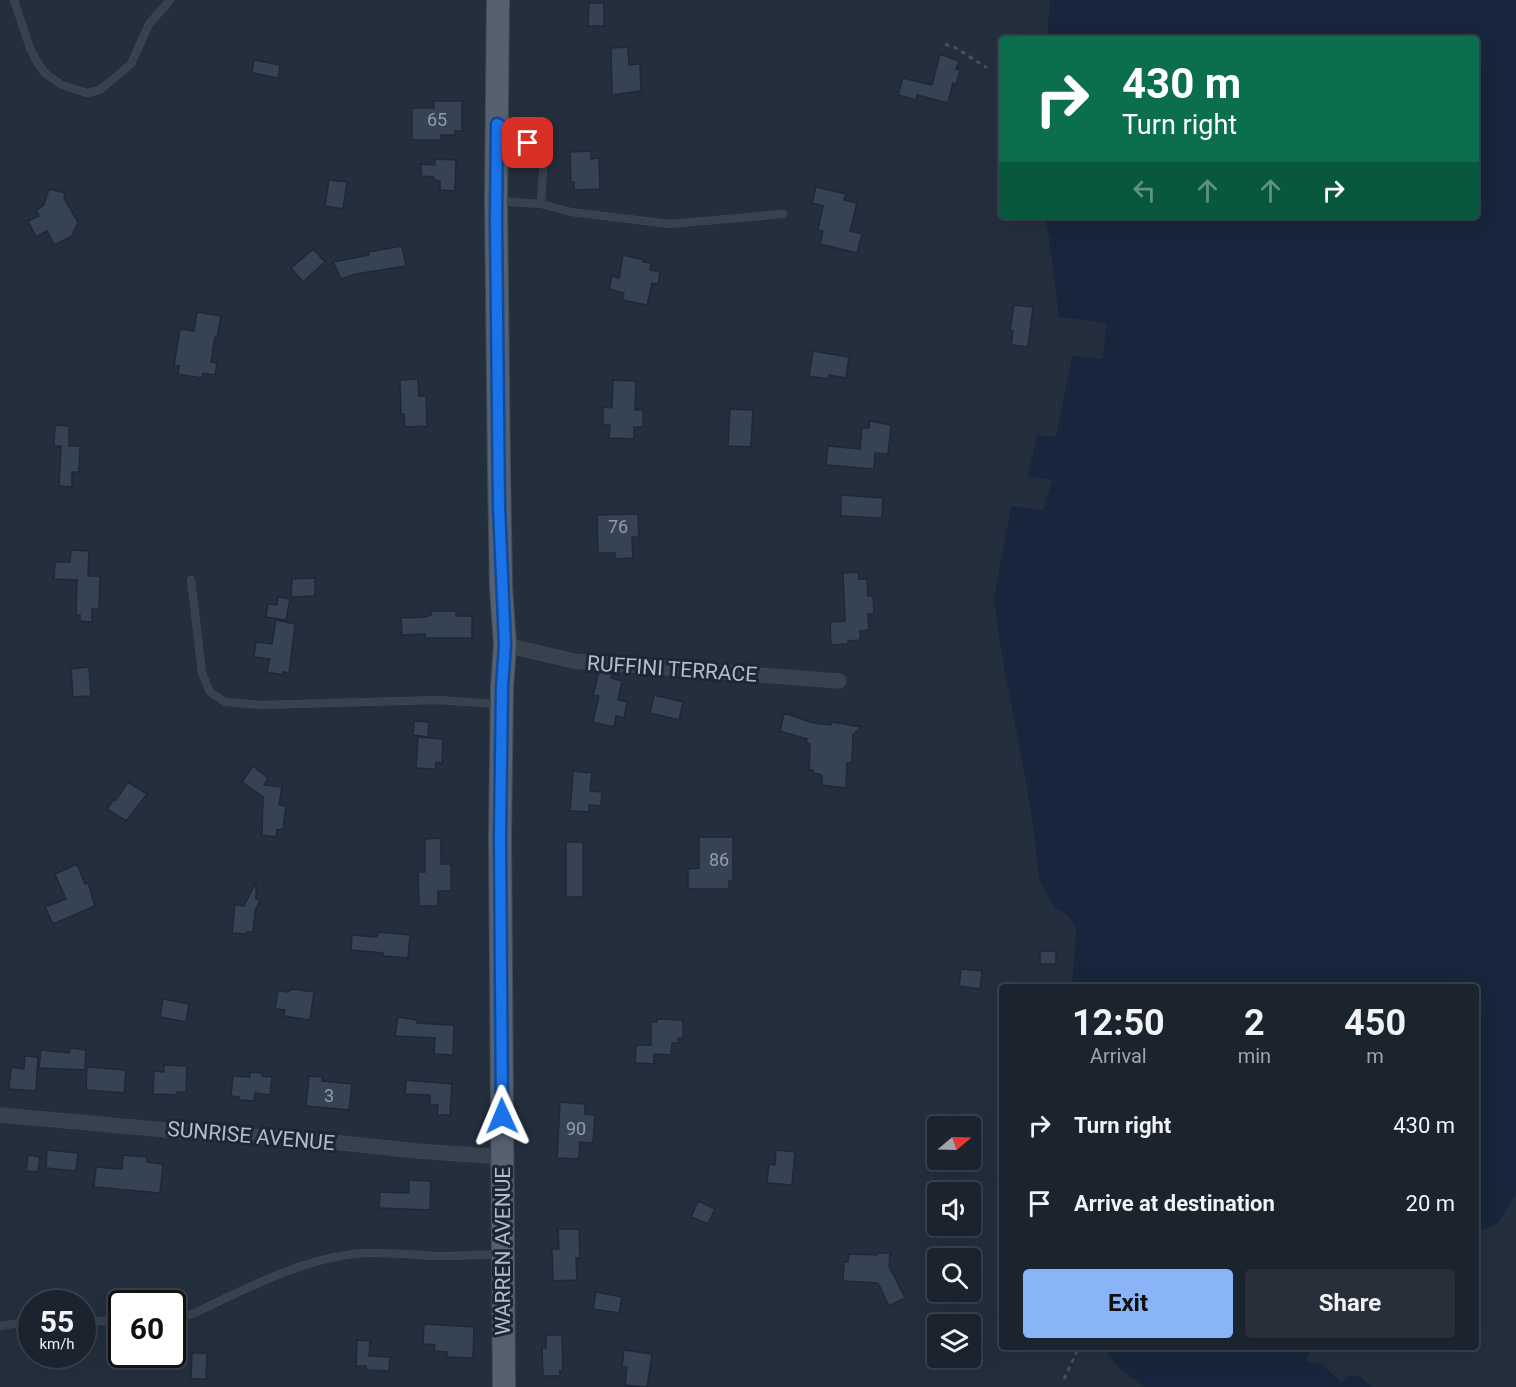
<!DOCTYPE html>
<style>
:root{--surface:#1b232e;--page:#282f3a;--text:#f1f3f6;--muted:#a0a4aa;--line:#39404a;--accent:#8ab4f8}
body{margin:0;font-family:Roboto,sans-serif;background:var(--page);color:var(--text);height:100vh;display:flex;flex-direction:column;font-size:22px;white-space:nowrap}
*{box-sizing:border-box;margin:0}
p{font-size:20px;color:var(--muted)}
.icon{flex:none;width:33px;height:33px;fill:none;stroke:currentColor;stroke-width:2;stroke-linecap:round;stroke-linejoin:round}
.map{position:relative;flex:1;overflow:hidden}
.details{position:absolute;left:999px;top:984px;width:480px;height:366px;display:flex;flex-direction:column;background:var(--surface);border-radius:6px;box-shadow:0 6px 24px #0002,0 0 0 2px var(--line)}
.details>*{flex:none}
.top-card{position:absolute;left:999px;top:36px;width:480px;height:183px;border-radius:6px;box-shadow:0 6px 24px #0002,0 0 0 2px var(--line);background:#0b6e4f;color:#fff;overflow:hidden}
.needle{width:39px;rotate:71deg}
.buttons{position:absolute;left:927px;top:1116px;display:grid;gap:12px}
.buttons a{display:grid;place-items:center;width:54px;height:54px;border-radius:6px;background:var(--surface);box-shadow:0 6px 24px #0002,0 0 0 2px var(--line);font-size:30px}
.speed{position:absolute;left:18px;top:1290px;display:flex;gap:12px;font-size:30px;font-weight:700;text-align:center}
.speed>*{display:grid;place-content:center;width:78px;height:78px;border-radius:50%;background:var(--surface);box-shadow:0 6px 24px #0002,0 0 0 2px var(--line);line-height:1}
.speed small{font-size:15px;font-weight:400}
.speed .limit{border:3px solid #111;border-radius:9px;background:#fff;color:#111}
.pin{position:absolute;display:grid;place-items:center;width:51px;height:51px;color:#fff;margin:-26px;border-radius:12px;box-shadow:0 3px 9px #0006}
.me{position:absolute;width:66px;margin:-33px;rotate:359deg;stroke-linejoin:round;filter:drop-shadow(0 0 4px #0008)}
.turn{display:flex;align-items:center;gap:21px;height:126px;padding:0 24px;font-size:27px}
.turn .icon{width:78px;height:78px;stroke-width:2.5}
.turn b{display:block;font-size:42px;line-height:51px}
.lanes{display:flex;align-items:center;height:57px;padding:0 24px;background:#0003;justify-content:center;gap:30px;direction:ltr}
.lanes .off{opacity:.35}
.eta{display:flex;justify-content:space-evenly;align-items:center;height:102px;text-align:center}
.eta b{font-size:36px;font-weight:700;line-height:42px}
.action{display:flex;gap:12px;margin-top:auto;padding:12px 24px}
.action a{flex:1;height:69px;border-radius:6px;background:var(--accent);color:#111;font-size:24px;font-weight:700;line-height:69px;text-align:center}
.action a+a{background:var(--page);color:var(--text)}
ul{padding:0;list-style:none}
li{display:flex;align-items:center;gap:18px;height:78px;padding:0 24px}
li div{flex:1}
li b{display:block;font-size:22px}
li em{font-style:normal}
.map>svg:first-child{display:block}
.water{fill:#17263c}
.building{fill:#364354;stroke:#1f2835;stroke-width:1.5}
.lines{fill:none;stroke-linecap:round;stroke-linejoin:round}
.lane-casing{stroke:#414a57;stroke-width:8}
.street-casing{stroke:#414a57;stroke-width:15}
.primary-casing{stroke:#414a57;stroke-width:24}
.path{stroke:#3f5557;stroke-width:3;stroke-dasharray:4.5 4.5;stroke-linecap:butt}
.lane{stroke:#38414e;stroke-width:7}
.street{stroke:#38414e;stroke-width:14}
.primary{stroke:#56606e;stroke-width:22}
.route-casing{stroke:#114b97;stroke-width:15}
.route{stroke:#1a73e8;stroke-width:10}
.labels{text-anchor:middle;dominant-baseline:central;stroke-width:6;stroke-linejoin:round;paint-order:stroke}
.number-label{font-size:18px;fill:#929caa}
.street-label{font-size:21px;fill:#b4bcc9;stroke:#1d2633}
</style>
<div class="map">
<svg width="1516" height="1387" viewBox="0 0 1516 1387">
<rect width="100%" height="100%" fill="#242f3e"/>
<!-- water -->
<path class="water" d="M1050,0h466v1194l-17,28 -23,12v-247h-404l4,-57 -7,-13 -15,-10 -14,-25 -10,-78 -30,-160 -6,-45 17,-93 32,4 9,-30 -24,-4 9,-41 19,2 16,-81 31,3 3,-36 -47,-6 -13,-101h430v-177h-429z
M1103,1347h208l-6,15 17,2 19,18 8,-6h10l13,11h-227l-25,-18z"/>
<!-- building -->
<path class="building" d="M589,3h15v23h-16z
M628,47l1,18 11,-1 1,27 -29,4 -1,-47z
M940,54l19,7 -3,8 4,1 -4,15 -3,-2 -5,20 -31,-8 -1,5 -18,-5 5,-17 29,7z
M254,60l26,5 -2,13 -26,-5z
M434,101h28v30h-7v4h-14v5h-29v-32h22z
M591,151v8l8,-1 1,31 -26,1v-8h-3l-1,-30z
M435,159l21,1 -1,31 -15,-1v-9l-6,-1v-3l-13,-1v-12l14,1z
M329,180l18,2 -4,27 -18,-3z
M816,187l30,7 -2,6 13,3 -7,28 12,3 -5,19 -37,-9 3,-13 -5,-1 5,-24 -11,-3z
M49,189l16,4 -1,5 14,24 -6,14 -18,9 -7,-14 -11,6 -8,-16 11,-5 -3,-6 8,-5z
M402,246l4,20 -50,8 -15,5 -8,-17 36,-7 -1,-3z
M313,249l12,13 -22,20 -12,-14z
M623,255l21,5 -1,2 8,1 -1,7 10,2 -2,12 -6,-1 -5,22 -25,-5 2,-7 -15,-4 3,-13 7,2z
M1014,305l19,2 -5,40 -17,-2 2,-14 -3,-1z
M197,312l24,4 -4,21h-2l-4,25 6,1 -2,12 -12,-2 -1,5 -24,-4 1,-8 -5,-1 6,-36 14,2z
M813,351l36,6 -3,21 -17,-3 -1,4 -19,-3z
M418,379l1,17h7l1,30 -22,1 -1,-13h-3l-1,-34z
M613,380l23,1 -1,29h8v17h-9v12l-25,-1 1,-13h-7v-18l9,1z
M730,409l23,1 -2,37 -23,-1z
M870,421l21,4 -3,29 -13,-1 -1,16 -48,-4 2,-19 32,3 2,-21h7z
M55,425l14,1v20h11l-1,26h-7v15l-13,-1 2,-40h-7z
M841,495l42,3 -1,20 -41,-2z
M638,514l1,23h-7l1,21 -18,1v-6h-17l-1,-38z
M71,550l18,1 -1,25h12l-1,33h-7v13l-12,-1v-6h-4l1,-35 -23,-1 1,-17h15z
M858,572l1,7h8l1,17h5l1,18h-6l1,16 -9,1v9l-12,1v3l-17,1 -1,-23 15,-1 -2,-48z
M315,578v18l-24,1 1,-18z
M278,597l12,2 -4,21 -20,-3 2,-13 9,1z
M431,611h25v5h16v22h-47v-4l-23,1 -1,-17 24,-1 6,-2z
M276,620l19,4 -6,49 -6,-1v3l-16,-3 3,-13 -16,-2 2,-15 16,2z
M89,667l2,29 -18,1 -2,-28z
M599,672l13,1 -1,5 11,3 -4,19 9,2 -3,16 -8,-2 -2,11 -21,-5 6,-26 -6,-1z
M654,695l29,7 -4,18 -29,-7z
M784,713l29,10 18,2 1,-3 29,5 -8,8 -1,28h-5l-1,25 -24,-3v-10l-9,-2v-3h-4l1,-26 -4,-1 1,-4 -27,-8z
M414,721l15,1 -1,15 -15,-2z
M418,737l25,2 -1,24 -6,-1 -1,7 -19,-1z
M253,766l15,12 -4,7 18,2 -3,18 7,1 -3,23 -6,1 -1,7 -14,-2 1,-38 -21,-15z
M573,771l19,2 -2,18 12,1 -1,14 -12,-1v7l-19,-1z
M128,782l19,12 -21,27 -19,-12 7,-10 2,1z
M699,837h34v44h-4v8h-41v-20l11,-1z
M441,838v26h10v27h-13v15h-19l-1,-34h7v-33z
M566,842h17v55h-17z
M77,864l8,20 3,-1 7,23 -42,18 -8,-17 21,-8 -11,-25z
M256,882v17l4,2 -5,10 -2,21h-6v2l-15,-1 3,-28 9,1z
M378,932l32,3 -2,23 -25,-2v-3l-32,-3 1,-15 25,2z
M1040,951h16v13h-16z
M961,969l21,2 -2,18 -21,-3z
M293,989l21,3 -4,28 -26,-4 1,-6 -10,-1 3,-19 9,2z
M163,999l26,5 -3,18 -26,-5z
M398,1017l20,3 -1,3 37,2 -1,30 -19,-1 1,-16 -40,-2z
M657,1019l26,1v18h-5v5h-6l-1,12 -17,-1v10l-19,-1 1,-18h15v-23h6z
M70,1048l16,2 -1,20 -46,-2 2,-18 28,3z
M25,1056l13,1 -2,34 -27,-2 2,-22 13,2z
M164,1065l23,1 -1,26h-9v3l-24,-1 1,-23 10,1z
M87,1067l39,3 -2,23 -38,-3z
M250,1072l13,1 -1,3 10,1 -2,18 -15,-2 -1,8 -15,-1v-3l-8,-1 2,-20 17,1z
M309,1076l13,1v4l30,3 -3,26 -43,-4z
M406,1080l46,4 -2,31h-13l1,-10h-8v-10l-25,-1z
M560,1102l25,2v10l10,1 -2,28 -13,-1 -1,17 -22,-1z
M47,1150l31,3 -2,18 -30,-3z
M776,1150l19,2 -3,33 -25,-2 2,-19 6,1z
M28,1155l12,2 -2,15 -12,-1z
M123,1155l24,2v5l16,2 -3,29 -66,-6 2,-20 26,2z
M409,1180l22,1 -1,29 -51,-2 1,-16 29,1z
M698,1201l17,8 -7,15 -17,-7z
M558,1229h21l1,29h-4l1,22 -24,1 -1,-32h7z
M877,1253h13l-1,13 16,32 -16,8 -11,-23 -35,-2 1,-19h4l1,-8 28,1z
M596,1292l26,5 -3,16 -26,-4z
M424,1324l50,3 -1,31 -26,-1v-5l-13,-1 1,-6 -12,-1z
M546,1335h16l1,36h-3v5h-17l-1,-28h4z
M357,1340l13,1 -1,15 21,1 -1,14 -23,-1v-4h-10z
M624,1350l28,4 -5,33 -22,-2 2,-18 -5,-1z
M192,1353h15l-1,26h-15z"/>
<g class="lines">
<defs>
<path id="lane" d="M14,0l16,48 7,14 9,12 16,11 25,8 13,-3 31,-26 18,-40 21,-24
M498,201l43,3 3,-51 -44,-27
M541,204l30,8 99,12 113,-10
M191,580l11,93 8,19 15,10 36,3 176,-5 60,4
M172,1318l18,-3c52,-24 106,-54 163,-61 27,-3 56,1 83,2 21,0 43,-1 64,-2
M82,1321h40
M0,1326l32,-5"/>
<path id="street" d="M505,645l69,16 265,20
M0,1115l189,17 125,8 103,11 86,6"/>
<path id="primary" d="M498,0l-2,201 3,270 2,116 4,58 -3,42 -2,148 4,552"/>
</defs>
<!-- lane casing -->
<use href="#lane" class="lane-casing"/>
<!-- street casing -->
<use href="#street" class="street-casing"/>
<!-- primary casing -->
<use href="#primary" class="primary-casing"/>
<!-- path -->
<path class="path" d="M945,44l11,4 31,20
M1064,1379l15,-32"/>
<!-- lane -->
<use href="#lane" class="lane"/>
<!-- street -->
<use href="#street" class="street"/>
<!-- primary -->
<use href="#primary" class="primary"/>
</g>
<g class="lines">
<defs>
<path id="route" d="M502,1116l-2,-280 2,-149 3,-42 -6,-138 -3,-287 1,-96 31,19"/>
</defs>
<!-- route casing -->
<use href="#route" class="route-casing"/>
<!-- route -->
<use href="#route" class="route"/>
</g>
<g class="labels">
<!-- number labels -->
<g class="number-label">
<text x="437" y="119">65</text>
<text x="618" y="526">76</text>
<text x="719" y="859">86</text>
<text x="329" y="1095">3</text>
<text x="576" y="1128">90</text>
</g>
<!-- street labels -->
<g class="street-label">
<text transform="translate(672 669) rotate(4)">RUFFINI TERRACE</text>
<text transform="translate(251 1136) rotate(5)">SUNRISE AVENUE</text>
<text transform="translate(503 1251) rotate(-90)">WARREN AVENUE</text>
</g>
</g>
</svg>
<div class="buttons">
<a><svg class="needle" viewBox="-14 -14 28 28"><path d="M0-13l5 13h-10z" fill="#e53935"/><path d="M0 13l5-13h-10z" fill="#a0a4aa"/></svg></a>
<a><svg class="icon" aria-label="sound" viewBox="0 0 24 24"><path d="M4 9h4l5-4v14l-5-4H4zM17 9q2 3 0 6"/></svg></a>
<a><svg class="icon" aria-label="search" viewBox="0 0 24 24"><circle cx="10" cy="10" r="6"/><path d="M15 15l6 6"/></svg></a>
<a><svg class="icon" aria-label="layers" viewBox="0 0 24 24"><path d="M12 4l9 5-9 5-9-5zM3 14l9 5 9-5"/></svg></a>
</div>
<div class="speed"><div>55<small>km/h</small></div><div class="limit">60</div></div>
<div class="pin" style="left:528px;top:143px;background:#d93025"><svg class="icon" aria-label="arrive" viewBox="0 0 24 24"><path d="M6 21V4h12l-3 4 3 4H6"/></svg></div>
<svg class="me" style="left:502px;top:1116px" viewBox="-20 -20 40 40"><path d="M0-17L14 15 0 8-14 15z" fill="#1a73e8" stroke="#fff" stroke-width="4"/></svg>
<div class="top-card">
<div class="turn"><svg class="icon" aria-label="right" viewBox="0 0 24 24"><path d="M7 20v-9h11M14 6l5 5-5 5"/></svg><div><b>430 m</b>Turn right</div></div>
<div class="lanes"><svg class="icon off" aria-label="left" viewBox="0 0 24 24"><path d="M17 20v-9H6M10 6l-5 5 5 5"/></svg><svg class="icon off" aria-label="ahead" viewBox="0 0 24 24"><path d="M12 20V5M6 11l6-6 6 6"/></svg><svg class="icon off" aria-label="ahead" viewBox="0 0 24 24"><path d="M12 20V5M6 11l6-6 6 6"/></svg><svg class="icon" aria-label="right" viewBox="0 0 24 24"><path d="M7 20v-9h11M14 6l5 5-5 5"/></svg></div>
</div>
<section class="details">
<div class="eta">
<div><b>12:50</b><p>Arrival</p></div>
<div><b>2</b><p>min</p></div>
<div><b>450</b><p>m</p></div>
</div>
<ul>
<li><svg class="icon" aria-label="right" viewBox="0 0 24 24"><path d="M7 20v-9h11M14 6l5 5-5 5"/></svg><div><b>Turn right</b></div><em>430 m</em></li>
<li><svg class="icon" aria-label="arrive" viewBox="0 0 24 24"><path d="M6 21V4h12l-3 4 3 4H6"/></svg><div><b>Arrive at destination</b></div><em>20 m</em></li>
</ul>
<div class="action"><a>Exit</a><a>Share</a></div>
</section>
</div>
